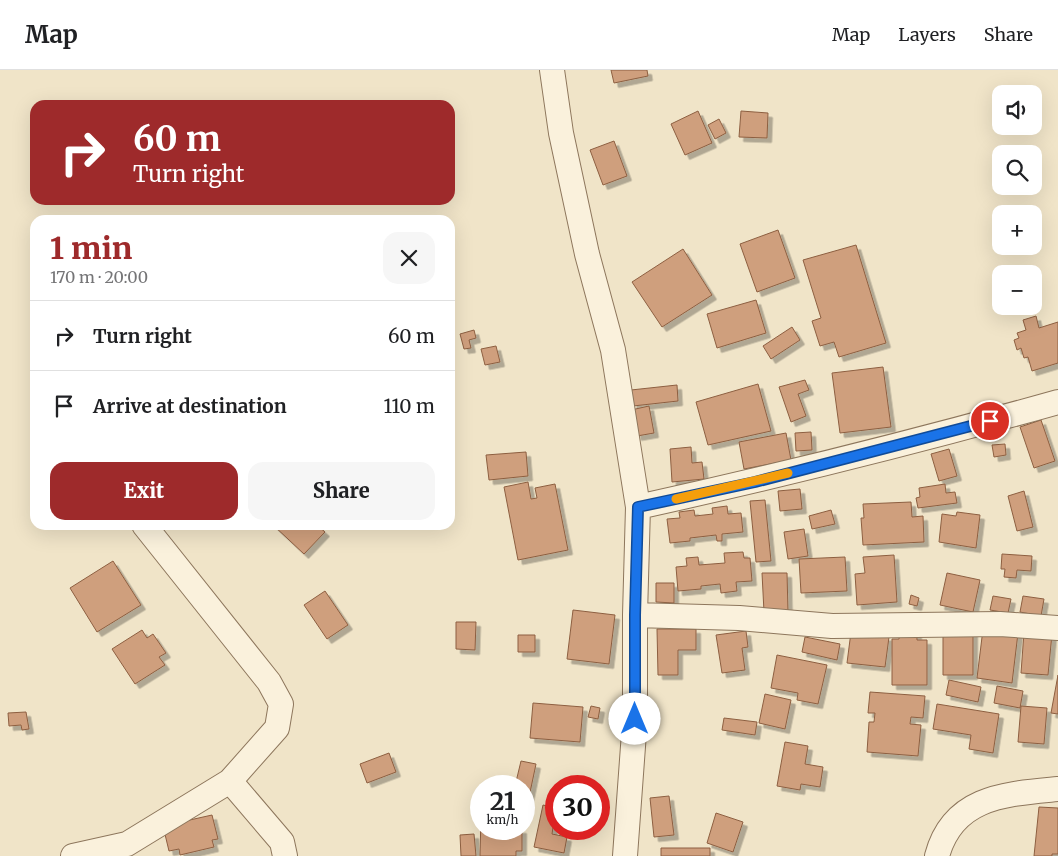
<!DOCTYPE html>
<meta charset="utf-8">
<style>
:root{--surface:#fff;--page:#f6f6f6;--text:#202124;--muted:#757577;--line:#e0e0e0;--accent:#9e2a2b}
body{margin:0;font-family:Merriweather,serif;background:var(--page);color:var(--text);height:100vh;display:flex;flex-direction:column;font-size:19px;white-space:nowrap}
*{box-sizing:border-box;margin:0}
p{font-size:16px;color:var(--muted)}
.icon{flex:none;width:28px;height:28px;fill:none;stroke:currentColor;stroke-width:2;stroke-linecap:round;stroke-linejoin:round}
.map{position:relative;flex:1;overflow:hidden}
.panel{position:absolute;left:30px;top:145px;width:425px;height:315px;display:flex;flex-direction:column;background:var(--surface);border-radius:15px;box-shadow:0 5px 20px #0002}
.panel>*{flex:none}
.guide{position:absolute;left:30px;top:30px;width:425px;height:105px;border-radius:15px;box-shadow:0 5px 20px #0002;background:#9e2a2b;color:#fff;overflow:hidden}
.controls{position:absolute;left:992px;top:15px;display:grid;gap:10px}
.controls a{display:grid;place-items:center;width:50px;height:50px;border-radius:10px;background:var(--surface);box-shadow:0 5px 20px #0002;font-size:25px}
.speed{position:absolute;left:470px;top:705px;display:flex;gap:10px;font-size:25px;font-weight:700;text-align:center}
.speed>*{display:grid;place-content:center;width:65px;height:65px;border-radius:50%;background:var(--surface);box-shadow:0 5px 20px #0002;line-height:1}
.speed small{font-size:12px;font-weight:400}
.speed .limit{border:8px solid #d22;background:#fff;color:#111}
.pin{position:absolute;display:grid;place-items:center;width:42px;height:42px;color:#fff;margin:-21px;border:2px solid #fff;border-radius:50%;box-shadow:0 1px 5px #0007}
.me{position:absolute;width:55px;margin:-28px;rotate:0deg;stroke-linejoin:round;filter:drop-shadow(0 0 4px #0008)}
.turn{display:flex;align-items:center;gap:18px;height:105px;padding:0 20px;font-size:22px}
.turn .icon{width:65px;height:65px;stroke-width:2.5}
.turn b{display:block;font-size:35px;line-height:42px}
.round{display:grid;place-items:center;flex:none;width:52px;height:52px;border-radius:15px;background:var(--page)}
.headline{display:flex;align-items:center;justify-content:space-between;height:85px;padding:0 20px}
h1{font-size:30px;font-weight:800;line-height:38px;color:var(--accent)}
.button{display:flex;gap:10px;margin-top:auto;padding:10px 20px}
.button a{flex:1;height:58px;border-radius:15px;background:var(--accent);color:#fff;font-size:20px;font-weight:800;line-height:58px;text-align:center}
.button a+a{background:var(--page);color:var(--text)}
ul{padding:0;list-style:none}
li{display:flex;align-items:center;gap:15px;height:70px;padding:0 20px;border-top:1px solid var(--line)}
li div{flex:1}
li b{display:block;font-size:19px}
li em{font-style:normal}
header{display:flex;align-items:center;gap:30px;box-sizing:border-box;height:70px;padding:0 25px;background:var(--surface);border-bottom:1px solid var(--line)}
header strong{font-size:24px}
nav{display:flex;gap:28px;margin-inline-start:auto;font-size:18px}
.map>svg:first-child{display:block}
.building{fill:#cf9f7d;stroke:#8d5f41;filter:url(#shadow)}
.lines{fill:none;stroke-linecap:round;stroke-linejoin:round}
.minor-casing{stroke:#8d765c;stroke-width:26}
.minor{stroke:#faf1dc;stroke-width:24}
.route-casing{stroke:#114b97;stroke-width:12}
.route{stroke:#1a73e8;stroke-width:9}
.slow{stroke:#f59e0b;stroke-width:9}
</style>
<header>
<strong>Map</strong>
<nav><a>Map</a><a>Layers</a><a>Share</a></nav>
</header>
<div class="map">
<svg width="1058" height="786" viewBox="0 0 1058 786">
<defs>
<filter id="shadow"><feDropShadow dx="4.5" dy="4.5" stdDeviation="0" flood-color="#0004"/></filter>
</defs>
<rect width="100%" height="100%" fill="#f0e4c8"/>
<!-- building -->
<path class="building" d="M611,0h36l1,6 -34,7z
M698,41l14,32 -27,12 -14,-31z
M741,41l27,2 -1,25 -28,-1z
M719,49l7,14 -11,6 -7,-14z
M614,71l13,35 -24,9 -13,-35z
M778,160l17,48 -38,14 -17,-48z
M856,175l30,98 -47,14 -5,-15 -14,4 -8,-25 9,-3 -18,-58z
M683,179l29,46 -50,32 -30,-45z
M756,230l10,33 -49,15 -10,-34z
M1036,246l3,12 19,-6v41l-26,8 -4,-14 -4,1 -3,-10 -4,2 -3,-10 5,-2 -2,-5 9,-3 -3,-10z
M792,257l8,13 -29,19 -8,-13z
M474,260l2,8 -7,2 2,8 -7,1 -4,-15z
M496,276l4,16 -15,3 -4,-16z
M883,297l8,60 -51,6 -8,-60z
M805,310l4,10 -11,4 8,22 -15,6 -12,-35z
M758,314l13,47 -63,14 -12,-43z
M677,315l1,16 -45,5 -2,-16z
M649,336l5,27 -17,3 -6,-26z
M1041,350l14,41 -21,7 -14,-41z
M811,362l1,18 -16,1 -1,-18z
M786,363l5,27 -47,9 -5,-27z
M1005,374l1,11 -12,2 -2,-12z
M691,377l1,16 10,-1 2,17 -32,3 -2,-33z
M949,379l8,27 -18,5 -8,-27z
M526,382l2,24 -39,4 -3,-25z
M528,412l3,17 6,-1 -2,-10 20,-4 13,66 -50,10 -14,-73z
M945,414l1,9 9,-1 2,11 -39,5 -2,-10 4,-1 -1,-9z
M800,419l2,20 -22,2 -2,-20z
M1024,421l9,36 -16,4 -9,-35z
M765,430l6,61 -15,1 -6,-61z
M911,432l1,15 11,-1 1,26 -61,3 -2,-27h3l-1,-14z
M727,436l1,8 13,-1 2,19 -21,2v7h-5l-1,-6 -26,3v3l-20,2 -3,-24 13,-1 -1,-6 15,-2 1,6 18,-2 -1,-6z
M831,440l4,14 -23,5 -3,-13z
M957,442l23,3 -4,33 -37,-6 3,-28 14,2z
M273,455h44l8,7 -21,22z
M804,459l4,27 -20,3 -4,-27z
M743,482l1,6h6l2,23 -16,1 1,9 -16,2 -1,-9 -19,2v3l-23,2 -2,-24 11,-1 -1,-8 12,-1 1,8 26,-2 -1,-10z
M1002,484l30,2 -1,15 -14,-1 -1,8 -12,-1 1,-8h-4z
M894,485l3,47 -40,3 -2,-31 10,-1 -2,-16z
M845,487l2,34 -46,2 -2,-34z
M113,491l28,44 -44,27 -27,-44z
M762,503h25l1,39h-24z
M947,503l33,7 -7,32 -33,-7z
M656,513h18v20l-18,-1z
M325,521l23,34 -21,14 -23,-34z
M911,525l8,3 -2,8 -8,-2z
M993,526l18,3 -3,14 -18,-3z
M1023,526l21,3 -3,17 -21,-4z
M573,540l42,5 -6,49 -42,-5z
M456,552h20l-1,28 -19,-1z
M657,559h39v21h-18v25h-20z
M973,559v46h-30v-45z
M983,559l35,4 -6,50 -35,-5z
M142,560l5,8 6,-4 13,19 -7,4 6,8 -30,19 -23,-35z
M746,561l2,16 -6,1 3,22 -23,3 -6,-38z
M899,561h18v9h10v45h-35v-46h7z
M851,562l38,5 -4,30 -38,-4z
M1024,562l28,2 -4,41 -27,-2z
M518,565h17v17h-17z
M805,567l35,7 -3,16 -35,-8z
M777,585l50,10 -9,39 -21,-4 1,-7 -27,-5z
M1058,605v39l-7,-1z
M949,610l32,7 -3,15 -32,-7z
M997,616l26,5 -3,17 -26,-5z
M870,622l55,4 -2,22 -12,-1 -1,7 11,1 -3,31 -51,-4 2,-30h5l1,-9h-7z
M765,624l26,6 -6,29 -26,-6z
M533,633l50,4 -3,35 -50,-4z
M937,634l62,10 -6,39 -24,-4 2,-14 -38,-6z
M591,636l9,2 -2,11 -10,-2z
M1021,636l26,2 -3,36 -26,-2z
M26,642l3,17 -7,1 -1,-5 -12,1 -1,-13z
M724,648l33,4 -2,13 -33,-5z
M785,672l23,4 -3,18 18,3 -3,20 -19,-3 -1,6 -23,-4z
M389,683l7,19 -29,11 -7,-19z
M521,691l15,3 -8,38 -4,-1v-15h-9z
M669,726l5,39 -20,2 -4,-39z
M543,735l13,3 -4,26 15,3 -3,16 -30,-6z
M1039,737l19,1v46h-6v2h-18z
M716,743l27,9 -10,30 -26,-9z
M212,745l6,24 -6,1 2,7 -34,8 -1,-6 -10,2 -6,-25z
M481,745v14h41v22h-6v5h-36z
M474,764l2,22h-15l-1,-21z
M661,778h49v8h-49z"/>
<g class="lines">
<defs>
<path id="minor" d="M552,0l9,63 26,121 26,96 25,157 -3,108v104l-10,137
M638,437c141,-31 281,-66 420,-105
M635,545l104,3 93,8 168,-2 58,4
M230,711l52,61 3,14
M73,786l54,-12 103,-63 47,-53 4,-24 -12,-22 -125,-157
M937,786c16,-60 69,-62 121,-67"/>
</defs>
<!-- minor casing -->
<use href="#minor" class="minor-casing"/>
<!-- minor -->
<use href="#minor" class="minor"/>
</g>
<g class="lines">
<defs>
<path id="route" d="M635,649v-104l3,-108 117,-25 235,-61"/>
</defs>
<!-- route casing -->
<use href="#route" class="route-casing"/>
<!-- route -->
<use href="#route" class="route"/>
<!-- slow -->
<path class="slow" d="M676,429l112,-26"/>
</g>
</svg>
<div class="controls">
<a><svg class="icon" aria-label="sound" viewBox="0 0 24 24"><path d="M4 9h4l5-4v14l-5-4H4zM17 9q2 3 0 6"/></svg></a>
<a><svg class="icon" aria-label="search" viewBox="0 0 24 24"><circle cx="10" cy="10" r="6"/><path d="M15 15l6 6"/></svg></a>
<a>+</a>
<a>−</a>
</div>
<div class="speed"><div>21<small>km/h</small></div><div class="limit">30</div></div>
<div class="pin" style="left:990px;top:351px;background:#d93025"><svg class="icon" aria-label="arrive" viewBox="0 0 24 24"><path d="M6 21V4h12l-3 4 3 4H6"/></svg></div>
<svg class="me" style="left:635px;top:649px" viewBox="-20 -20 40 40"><circle r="19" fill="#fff"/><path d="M0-13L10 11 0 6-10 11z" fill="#1a73e8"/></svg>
<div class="guide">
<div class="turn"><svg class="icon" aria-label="right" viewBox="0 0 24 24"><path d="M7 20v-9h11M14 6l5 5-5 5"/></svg><div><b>60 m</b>Turn right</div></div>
</div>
<section class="panel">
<div class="headline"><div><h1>1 min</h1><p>170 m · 20:00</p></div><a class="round"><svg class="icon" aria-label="close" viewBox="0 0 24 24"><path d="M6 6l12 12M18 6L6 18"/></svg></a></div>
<ul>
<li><svg class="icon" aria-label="right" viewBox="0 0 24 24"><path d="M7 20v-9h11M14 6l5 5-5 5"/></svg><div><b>Turn right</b></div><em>60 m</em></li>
<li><svg class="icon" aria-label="arrive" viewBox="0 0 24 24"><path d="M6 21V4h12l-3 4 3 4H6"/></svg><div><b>Arrive at destination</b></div><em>110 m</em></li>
</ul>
<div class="button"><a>Exit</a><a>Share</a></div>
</section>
</div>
